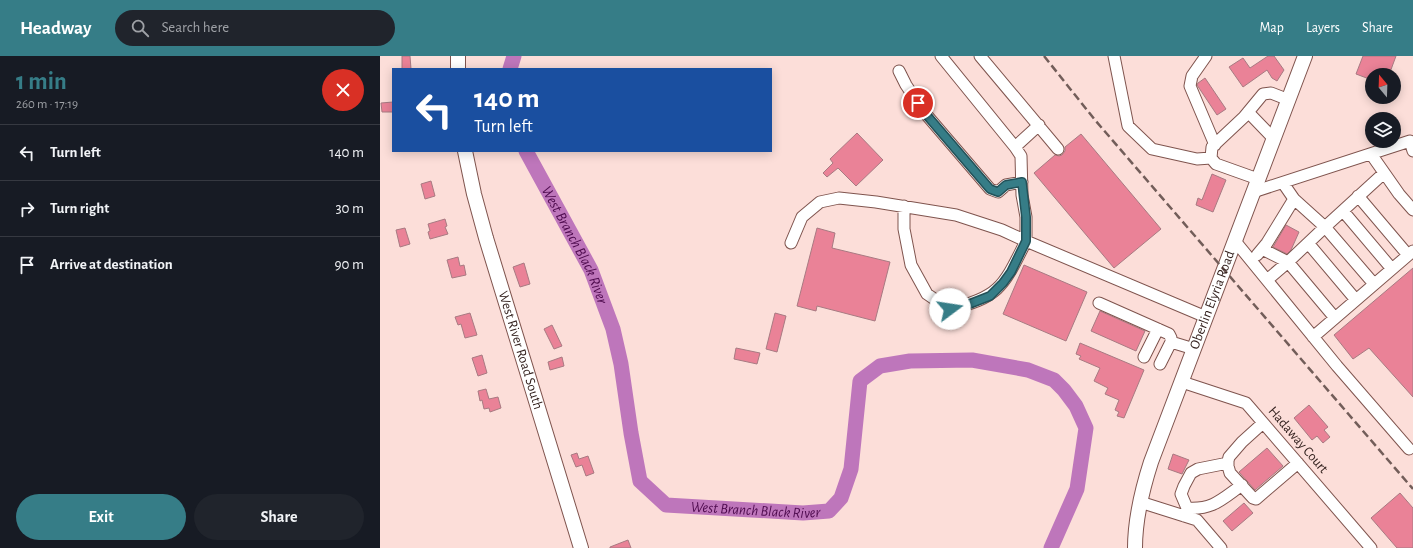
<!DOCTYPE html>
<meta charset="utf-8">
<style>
:root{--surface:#171b24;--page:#20242c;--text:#f1f3f6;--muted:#9ea1a6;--line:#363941;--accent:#367d87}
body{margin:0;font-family:"Alegreya Sans",sans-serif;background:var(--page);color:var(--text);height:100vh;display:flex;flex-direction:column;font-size:15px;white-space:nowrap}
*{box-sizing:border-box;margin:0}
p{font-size:13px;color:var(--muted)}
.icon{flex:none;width:22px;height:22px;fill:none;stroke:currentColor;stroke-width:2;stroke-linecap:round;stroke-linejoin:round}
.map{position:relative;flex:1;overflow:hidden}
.panel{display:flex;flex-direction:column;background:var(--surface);width:380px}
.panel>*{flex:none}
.banner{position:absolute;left:12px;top:12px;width:380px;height:84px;border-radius:0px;box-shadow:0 2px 10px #0003;background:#1a4fa0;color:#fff;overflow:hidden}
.needle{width:26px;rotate:341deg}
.buttons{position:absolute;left:985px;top:12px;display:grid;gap:8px}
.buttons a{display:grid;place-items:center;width:36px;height:36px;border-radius:50%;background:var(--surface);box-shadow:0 2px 10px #0003;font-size:20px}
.pin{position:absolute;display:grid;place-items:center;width:34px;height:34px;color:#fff;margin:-17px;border:2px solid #fff;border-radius:50%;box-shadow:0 1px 4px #0007}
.me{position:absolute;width:44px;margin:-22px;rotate:76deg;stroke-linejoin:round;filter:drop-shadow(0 0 3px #0008)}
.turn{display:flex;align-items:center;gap:14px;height:84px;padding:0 16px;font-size:18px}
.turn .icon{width:52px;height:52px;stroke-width:2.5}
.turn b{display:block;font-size:28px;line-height:34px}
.round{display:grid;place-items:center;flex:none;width:42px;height:42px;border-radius:21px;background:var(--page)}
.overview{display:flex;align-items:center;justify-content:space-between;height:68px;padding:0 16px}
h1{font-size:24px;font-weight:700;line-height:30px;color:var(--accent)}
.primary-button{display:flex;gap:8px;margin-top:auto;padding:8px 16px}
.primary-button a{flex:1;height:46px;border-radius:24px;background:var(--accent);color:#fff;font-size:16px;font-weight:700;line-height:46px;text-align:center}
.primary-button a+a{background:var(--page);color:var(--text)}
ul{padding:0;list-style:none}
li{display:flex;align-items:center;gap:12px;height:56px;padding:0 16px;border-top:1px solid var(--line)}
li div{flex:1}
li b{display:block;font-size:15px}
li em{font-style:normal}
header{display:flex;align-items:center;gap:24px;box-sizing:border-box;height:56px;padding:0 20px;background:var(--accent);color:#fff}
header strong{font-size:19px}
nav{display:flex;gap:22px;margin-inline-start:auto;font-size:14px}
.search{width:280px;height:36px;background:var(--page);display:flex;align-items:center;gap:10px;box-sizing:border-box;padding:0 14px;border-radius:22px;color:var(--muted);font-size:15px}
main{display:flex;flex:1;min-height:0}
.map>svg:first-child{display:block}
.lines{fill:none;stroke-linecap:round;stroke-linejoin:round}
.river{stroke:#be76bb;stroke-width:15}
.building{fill:#ea8297;stroke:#a87a82}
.minor-casing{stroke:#7f544e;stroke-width:13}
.major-casing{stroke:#7f544e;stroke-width:16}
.minor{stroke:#fff;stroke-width:11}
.major{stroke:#fff;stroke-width:14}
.rail{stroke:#725d59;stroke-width:2.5;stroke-dasharray:8 4;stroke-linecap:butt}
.route-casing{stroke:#235158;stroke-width:10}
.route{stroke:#367d87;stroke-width:7}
.labels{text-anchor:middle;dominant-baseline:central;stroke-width:4;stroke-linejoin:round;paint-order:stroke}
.street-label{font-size:14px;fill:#34221f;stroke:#fcded9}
.water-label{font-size:15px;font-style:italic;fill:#4e0b4e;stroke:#fcded9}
</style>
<header>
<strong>Headway</strong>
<div class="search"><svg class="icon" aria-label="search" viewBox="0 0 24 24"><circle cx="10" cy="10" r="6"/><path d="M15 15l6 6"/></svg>Search here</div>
<nav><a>Map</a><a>Layers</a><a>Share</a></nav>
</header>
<main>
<section class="panel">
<div class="overview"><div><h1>1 min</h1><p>260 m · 17:19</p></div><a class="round" style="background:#d93025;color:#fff"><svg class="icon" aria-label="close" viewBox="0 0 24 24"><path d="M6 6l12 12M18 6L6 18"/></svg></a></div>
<ul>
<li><svg class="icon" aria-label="left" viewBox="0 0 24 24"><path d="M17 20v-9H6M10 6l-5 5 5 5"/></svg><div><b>Turn left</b></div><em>140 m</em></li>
<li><svg class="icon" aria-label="right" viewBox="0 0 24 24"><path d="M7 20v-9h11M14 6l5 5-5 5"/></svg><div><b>Turn right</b></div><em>30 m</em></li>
<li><svg class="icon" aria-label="arrive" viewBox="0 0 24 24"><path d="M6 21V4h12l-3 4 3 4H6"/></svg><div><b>Arrive at destination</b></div><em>90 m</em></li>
</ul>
<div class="primary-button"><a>Exit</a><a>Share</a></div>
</section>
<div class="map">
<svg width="1033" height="492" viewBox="0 0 1033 492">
<rect width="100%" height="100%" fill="#fcded9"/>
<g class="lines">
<!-- river -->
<g class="river">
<path d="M130,13l4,-13"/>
<path id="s1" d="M146,95l65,119 22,59 8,35 10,69 9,48 26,24 137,8 26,-2 12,-13 10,-29 9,-88 20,-15 30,-5 62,-1 56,10 26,10 10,10 12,16 10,22 -9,61 -26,59"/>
</g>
</g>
<!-- building -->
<path class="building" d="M22,0h8l1,13h-9z
M888,0h6l10,14 -7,11 -5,-3 -5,-8 -24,17 -14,-20 14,-9 7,10z
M983,0h33l-7,19h-17v5l-16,-6z
M825,22l21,31 -9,6 -20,-30 1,-2z
M13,46v10h-11l-1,-9z
M477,77l26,27 -27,26 -18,-18 -11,9 -4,-4 10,-10 -3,-4z
M701,78l80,95 -47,39 -80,-95 21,-18 4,1 3,-1 3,-4v-4z
M832,118l14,6 -13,32 -17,-7 2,-7 4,2z
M51,125l4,15 -10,3 -4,-15z
M65,163l2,7 -2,1 3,7 -18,5 -2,-7 2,-1 -2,-7z
M906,169l13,7 -8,18 -4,4 -14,-7z
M25,172l5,16 -10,3 -4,-17z
M437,172l18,5 -3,15 58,14 -15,59 -58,-15 -1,5 -19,-5z
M78,201l2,9 4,-1 2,10 -14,3 -5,-18z
M144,207l6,21 -10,3 -7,-20z
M644,209l63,27 -21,49 -63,-27z
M1033,212v129l-44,-49 -16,11 -19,-24z
M720,255l45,20 -9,20 -45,-20z
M90,257l7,22 -12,3 -4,-14 -3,1 -3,-8z
M395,257l11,3 -9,36 -11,-3z
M172,269l10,21 -8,3 -10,-20z
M700,287l64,27 -20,48 -7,-2 2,-4 -4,-2 4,-10 -14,-6 3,-6 -14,-7 6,-13 -21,-9 2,-3 -5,-2z
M356,292l24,5 -3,11 -23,-5z
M102,299l5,18 -9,3 -6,-18z
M182,301l2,9 -14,4 -2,-8z
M106,333l3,10 9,-2 3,11 -11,4 -1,-4 -5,1 -2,-9 -2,1 -2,-10z
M929,349l19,22 -4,3 6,7 -7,6 -6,-7 -5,4 -18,-22z
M887,392l16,18 -28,24 -16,-18z
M197,397l2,6 9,-3 6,17 -8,3 -4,-11 -6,2 -5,-12z
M793,398l16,6 -7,14 -14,-5z
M1020,437l13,15v40h-16l-26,-30z
M864,447l9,10 -21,18 -9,-10z
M248,484l3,8h-21v-1z"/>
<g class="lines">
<defs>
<path id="minor" d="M561,0l74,91 6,9 1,39 4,22v24l180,76
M600,0l78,93
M734,0l14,70 24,23 45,10 14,-1
M826,0l-14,20 -2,10 25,59
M519,15l7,14 18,27 66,77 8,3 8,-7 16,-3
M868,56l26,27
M635,91l24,-22
M991,98l28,40 14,16
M878,123l-42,-15 -5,-6 1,-11 32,-30 19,-23 8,-1 18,7
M873,136l157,-51 3,10
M978,140l50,59
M914,143l31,28 49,57
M963,155l49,58
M855,185l102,125 72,83
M411,187l11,-26 18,-15 19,-4 37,4 80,13 46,15 24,11c-22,44 -26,57 -77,68l-22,-15 -16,-29 -7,-36v-23
M928,187l48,57
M882,193l26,13 47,56
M877,199l10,-12 27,-44 -11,-16
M887,224l21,-18 37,-35 59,-54
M719,247l70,31 2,4v4l23,7
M933,281l100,-86
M764,301l14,-28
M780,308l11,-22
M802,326l64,21 125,145
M883,367l-21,19 -13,15 -1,4v5l2,7 23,25 3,1 42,-36
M760,446l57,18 24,28
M807,452c26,2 35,-9 55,-23
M804,460l3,-8 -6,-14 3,-8 7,-13 7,-4 30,-6"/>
<g id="major">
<path d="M78,0v13"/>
<path id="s2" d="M85,95l9,43 12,44 95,310"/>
<path id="s3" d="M755,492c0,-30 7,-58 16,-86l154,-406"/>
</g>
</defs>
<!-- minor casing -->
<use href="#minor" class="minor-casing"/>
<!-- major casing -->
<use href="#major" class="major-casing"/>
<!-- minor -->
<use href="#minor" class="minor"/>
<!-- major -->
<use href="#major" class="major"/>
<!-- rail -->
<path class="rail" d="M664,0l51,64 318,369"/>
</g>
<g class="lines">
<defs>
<path id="route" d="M538,47l6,9 66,77 8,3 8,-7 16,-3 4,35v24l-15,31 -8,11 -13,13 -23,9 -17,4"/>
</defs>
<!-- route casing -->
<use href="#route" class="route-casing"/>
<!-- route -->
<use href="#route" class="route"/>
</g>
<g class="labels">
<!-- street labels -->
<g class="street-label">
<text stroke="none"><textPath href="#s3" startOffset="261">Oberlin Elyria Road</textPath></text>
<text stroke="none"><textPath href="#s2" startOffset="207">West River Road South</textPath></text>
<text transform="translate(918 384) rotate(49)">Hadaway Court</text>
</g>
<!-- water labels -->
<g class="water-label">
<text stroke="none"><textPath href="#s1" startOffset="106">West Branch Black River</textPath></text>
<text stroke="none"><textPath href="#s1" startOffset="478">West Branch Black River</textPath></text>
</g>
</g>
</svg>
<div class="buttons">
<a><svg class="needle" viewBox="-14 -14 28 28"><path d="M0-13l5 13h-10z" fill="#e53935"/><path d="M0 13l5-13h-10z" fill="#9ea1a6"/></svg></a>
<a><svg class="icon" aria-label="layers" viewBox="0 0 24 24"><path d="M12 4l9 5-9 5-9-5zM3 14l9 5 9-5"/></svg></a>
</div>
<div class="pin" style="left:538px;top:47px;background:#d93025"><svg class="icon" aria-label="arrive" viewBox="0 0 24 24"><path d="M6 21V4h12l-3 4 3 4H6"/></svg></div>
<svg class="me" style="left:570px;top:253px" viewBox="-20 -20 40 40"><circle r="19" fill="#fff"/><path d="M0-13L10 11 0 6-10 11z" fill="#367d87"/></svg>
<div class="banner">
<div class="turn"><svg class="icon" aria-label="left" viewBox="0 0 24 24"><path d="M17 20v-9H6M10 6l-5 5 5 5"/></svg><div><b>140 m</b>Turn left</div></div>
</div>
</div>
</main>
